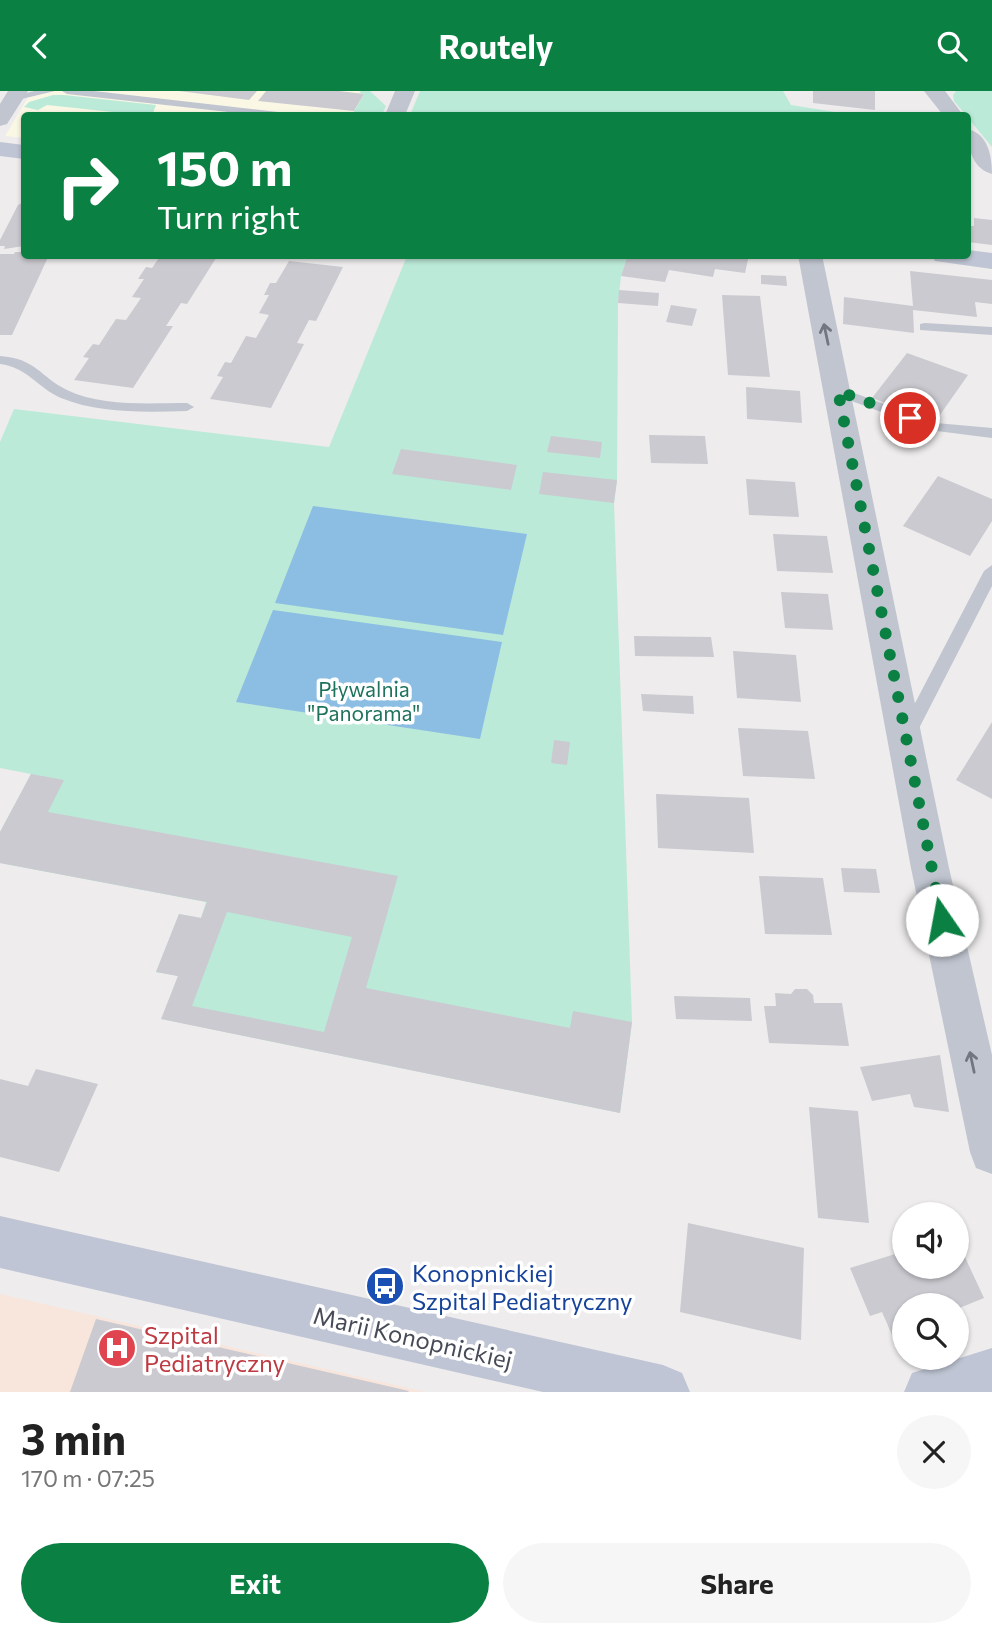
<!DOCTYPE html>
<meta charset="utf-8">
<style>
:root{--surface:#fff;--page:#f6f6f6;--text:#222;--muted:#767676;--accent:#0b8043}
body{margin:0;font-family:Commissioner,sans-serif;background:var(--page);color:var(--text);height:100vh;display:flex;flex-direction:column;font-size:26px;white-space:nowrap}
*{box-sizing:border-box;margin:0}
p{font-size:23px;color:var(--muted)}
.icon{flex:none;width:38px;height:38px;fill:none;stroke:currentColor;stroke-width:2;stroke-linecap:round;stroke-linejoin:round}
.map{position:relative;height:1301px;overflow:hidden}
.side{display:flex;flex-direction:column;background:var(--surface);flex:1}
.side>*{flex:none}
.top-card{position:absolute;left:21px;top:21px;width:950px;height:147px;border-radius:7px;box-shadow:0 2px 5px #0004;background:#0b8043;color:#fff;overflow:hidden}
.tools{position:absolute;left:892px;top:1111px;display:grid;gap:14px}
.tools a{display:grid;place-items:center;width:77px;height:77px;border-radius:50%;background:var(--surface);box-shadow:0 2px 5px #0004;font-size:35px}
.pin{position:absolute;display:grid;place-items:center;width:60px;height:60px;color:#fff;margin:-30px;border:4px solid #fff;border-radius:50%;box-shadow:0 2px 7px #0007}
.me{position:absolute;width:77px;margin:-38px;rotate:348deg;stroke-linejoin:round;filter:drop-shadow(0 0 5px #0008)}
.turn{display:flex;align-items:center;gap:24px;height:147px;padding:0 21px;font-size:32px}
.turn .icon{width:91px;height:91px;stroke-width:2.5}
.turn b{display:block;font-size:49px;line-height:60px}
.round{display:grid;place-items:center;flex:none;width:74px;height:74px;border-radius:37px;background:var(--page)}
.summary{display:flex;align-items:center;justify-content:space-between;height:119px;padding:0 21px}
h1{font-size:42px;font-weight:700;line-height:52px}
.button{display:flex;gap:14px;margin-top:auto;padding:14px 21px}
.button a{flex:1;height:80px;border-radius:42px;background:var(--accent);color:#fff;font-size:28px;font-weight:700;line-height:80px;text-align:center}
.button a+a{background:var(--page);color:var(--text)}
header{display:flex;justify-content:space-between;align-items:center;height:91px;padding:0 21px;background:var(--accent);color:#fff;font-size:32px;font-weight:700}
.map>svg:first-child{display:block}
.commercial{fill:#faf8e5}
.medical{fill:#f8e5dc}
.green{fill:#bcead8}
.water{fill:#8cbee4}
.building{fill:#cacad0;fill-rule:evenodd}
.lines{fill:none;stroke-linecap:round;stroke-linejoin:round}
.lane{fill:#c0c5d0;fill-rule:evenodd}
.street{fill:#c0c5d0;fill-rule:evenodd}
.secondary{fill:#bfc5d4;fill-rule:evenodd}
.oneway{stroke:#717681}
.route{stroke:#0b8043;stroke-width:12;stroke-dasharray:0 21.6}
.labels{text-anchor:middle;dominant-baseline:central;stroke-width:7;stroke-linejoin:round;paint-order:stroke}
.park-label{font-size:21px;fill:#1d725b;stroke:#fff}
.near-transit-label{font-size:24px;fill:#164399;stroke:#fff;text-anchor:start}
.near-health-label{font-size:24px;fill:#be3a42;stroke:#fff;text-anchor:start}
.near-street-label{font-size:24px;fill:#464b57;stroke:#fff}
</style>
<header><svg class="icon" aria-label="back" viewBox="0 0 24 24"><path d="M15 5l-7 7 7 7"/></svg>Routely<svg class="icon" aria-label="search" viewBox="0 0 24 24"><circle cx="10" cy="10" r="6"/><path d="M15 15l6 6"/></svg></header>
<div class="map">
<svg width="992" height="1301" viewBox="0 0 992 1301">
<rect width="100%" height="100%" fill="#eeecec"/>
<!-- commercial -->
<path class="commercial" d="M32,0h338l5,24h-351v23l-19,-2z"/>
<!-- medical -->
<path class="medical" d="M0,1203l425,98h-425z"/>
<!-- green -->
<path class="green" d="M361,0h9l16,15 -4,9h-30l12,-21 -5,-1z
M420,0h363l8,14 63,10h-444z
M956,0h36v56l-38,-46 -1,-6z
M53,4h11l92,10 -3,8 -12,2 -94,-10 -9,5 -14,-3 5,-5z
M407,165h221l-7,20 -3,27 -1,177 -3,23 18,519 -12,91 -458,-94 16,-43 -22,-4 23,-58 22,4 5,-16 -206,-39v-31l31,-58 -31,-6v-326l14,-33 315,38z"/>
<!-- water -->
<path class="water" d="M313,415l214,28 -24,101 -228,-32z
M273,519l229,32 -22,97 -244,-37z"/>
<!-- building -->
<path class="building" d="M179,0h78l-8,9z
M266,0h73l25,3 -10,17 -96,-10z
M813,0h62v19l-62,-7z
M24,111v44l-20,3 1,-3h-5v-6l18,-35z
M974,127l18,2v25l-24,-3v-16h6z
M15,161h9v3h25l-37,80h-12v-81h14z
M161,164h57l-31,49 -6,-1 -15,23h7l-40,62 -59,-8 15,-22 -6,-1 10,-13 6,1 17,-26 10,1 15,-22 -9,-1 12,-18h-6l8,-12 6,1z
M628,164h121l-4,18 -30,-4 -2,8 -44,-7 -4,12 -44,-6z
M289,170l54,6 -27,54 -7,-1 -12,23 7,1 -33,64 -61,-9 13,-22 -6,-1 8,-14 6,1 15,-27 10,2 13,-23 -10,-2 10,-18h-5l6,-12h6z
M910,180l82,9v24l-17,-2 2,15 -64,-7 1,23 -71,-9 1,-27 69,9z
M761,184l25,1 1,10 -26,-2z
M619,199l40,3 -1,13 -40,-3z
M722,204l38,1 10,81 -42,-2z
M671,214l26,4 -5,17 -26,-4z
M907,262l61,22 -33,47 -63,-24z
M746,296l54,4 2,32 -55,-4z
M649,344l56,1 3,28 -57,-1z
M551,345l51,6 -2,16 -53,-6z
M401,358l15,2 101,14 -6,25 -119,-16z
M543,381l74,8 -3,23 -75,-9z
M938,385l54,23v22l-22,35 -67,-30z
M746,388l49,3 4,35 -50,-2z
M773,443l54,2 6,37 -56,-2z
M781,501l47,2 5,36 -48,-2z
M634,545l77,1 3,20 -79,-1z
M733,560l63,4 5,47 -64,-4z
M641,603l52,2 1,18 -51,-3z
M992,631v77l-36,-19z
M738,637l70,3 7,48 -72,-3z
M554,649l16,2 -3,23 -16,-2z
M31,683l33,6 -16,32 350,64 -32,112 204,40 3,-17 59,11 -12,91 -459,-94 17,-43 -22,-4 23,-58 22,4 6,-16 -207,-39v-31zM227,821l125,25 -28,95 -132,-26z
M656,703l93,4 5,55 -96,-5z
M841,777l35,1 4,24 -36,-1z
M759,785l64,2 9,57 -67,-1z
M795,898h12l6,6 1,8h28l7,43 -80,-3 -5,-37h12l-1,-13 16,1z
M674,905l76,2 2,23 -76,-2z
M940,964l9,57 -35,-5 -4,-13 -38,7 -12,-34z
M36,978l62,15 -39,88 -59,-15v-78l28,7z
M809,1016l49,4 11,112 -51,-5z
M688,1132l116,25 -3,92 -121,-28z
M957,1149l27,58 -27,11v-4h-52v25l-13,5 -10,-23 -12,4 -20,-48 55,-17v16h52z
M96,1228l313,72 -1,1h-338z"/>
<g class="lines">
<!-- lane -->
<path class="lane" d="M34,0h21l-42,10 -5,-3z
M62,0h32l184,21 5,3h-28l-188,-21z
M925,232l67,4v8l-72,-5v-6z
M0,265c37,3 39,20 67,34 35,17 83,13 120,13l7,4 -7,4c-41,1 -87,3 -126,-13 -23,-10 -34,-31 -61,-34z
M838,296l98,36 56,5v10l-63,-8 -96,-36v-6z
M992,474v21l-79,154 -6,2 -6,-2 -3,-5 3,-5 83,-159z"/>
<!-- street -->
<path class="street" d="M8,0h20l-21,33 -7,2v-22z
M395,0h20l-10,24h-20z
M924,0h21l18,24h-20z
M968,38c20,5 24,27 24,45 -20,-5 -25,-28 -24,-45z
M798,164h24l127,613 43,187v119l-16,-6 -6,-16 -59,-284z"/>
<!-- secondary -->
<path class="secondary" d="M0,51l24,3v14l-24,-3z
M968,159l24,3v16l-57,-8 -4,-6h37z
M0,1125l663,149 19,8 8,19h-147l-543,-124z
M992,1257v44h-88l8,-19z"/>
</g>
<!-- one-way arrows -->
<defs><path id="oneway-shaft" d="M-6 0H5M1.5-3L5.5 0L1.5 3" fill="none" stroke-width="1.6" stroke-linecap="round" stroke-linejoin="round" transform="scale(1.75)"/></defs>
<g class="oneway">
<use href="#oneway-shaft" transform="translate(826 243) rotate(-102)"/>
<use href="#oneway-shaft" transform="translate(972 971) rotate(-102)"/>
</g>
<g class="lines">
<!-- route -->
<path class="route" d="M910,327l-72,-27 104,529"/>
</g>
<!-- icons -->
<defs>
<symbol id="bus-disc" viewBox="-11 -11 22 22"><circle r="9.5" fill="#1a4fb4" stroke="#fff"/><path d="M-5-6H5V4H4V6H2V4H-2V6H-4V4H-5ZM-3.5-4V0h7V-4ZM-3.5 1.2v1.5H-2V1.2ZM2 1.2v1.5H3.5V1.2Z" fill="#fff"/></symbol>
<symbol id="hospital-disc" viewBox="-11 -11 22 22"><circle r="9.5" fill="#e0444e" stroke="#fff"/><path d="M-5-5h3v3.5h4V-5h3V5h-3V1.5h-4V5h-3Z" fill="#fff"/></symbol>
</defs>
<g fill-rule="evenodd">
<use href="#bus-disc" x="363" y="1173" width="44" height="44"/>
<use href="#hospital-disc" x="95" y="1235" width="44" height="44"/>
</g>
<g class="labels">
<!-- park labels -->
<g class="park-label">
<text x="364" y="597">Pływalnia<tspan x="364" dy="24">"Panorama"</tspan></text>
</g>
<!-- near-transit labels -->
<g class="near-transit-label">
<text x="412" y="1181">Konopnickiej<tspan x="412" dy="28">Szpital Pediatryczny</tspan></text>
</g>
<!-- near-health labels -->
<g class="near-health-label">
<text x="144" y="1243">Szpital<tspan x="144" dy="28">Pediatryczny</tspan></text>
</g>
<!-- near-street labels -->
<g class="near-street-label">
<text transform="translate(413 1246) rotate(13)">Marii Konopnickiej</text>
</g>
</g>
</svg>
<div class="tools">
<a><svg class="icon" aria-label="sound" viewBox="0 0 24 24"><path d="M4 9h4l5-4v14l-5-4H4zM17 9q2 3 0 6"/></svg></a>
<a><svg class="icon" aria-label="search" viewBox="0 0 24 24"><circle cx="10" cy="10" r="6"/><path d="M15 15l6 6"/></svg></a>
</div>
<div class="pin" style="left:910px;top:327px;background:#d93025"><svg class="icon" aria-label="arrive" viewBox="0 0 24 24"><path d="M6 21V4h12l-3 4 3 4H6"/></svg></div>
<svg class="me" style="left:942px;top:829px" viewBox="-20 -20 40 40"><circle r="19" fill="#fff"/><path d="M0-13L10 11 0 6-10 11z" fill="#0b8043"/></svg>
<div class="top-card">
<div class="turn"><svg class="icon" aria-label="right" viewBox="0 0 24 24"><path d="M7 20v-9h11M14 6l5 5-5 5"/></svg><div><b>150 m</b>Turn right</div></div>
</div>
</div>
<section class="side">
<div class="summary"><div><h1>3 min</h1><p>170 m · 07:25</p></div><a class="round"><svg class="icon" aria-label="close" viewBox="0 0 24 24"><path d="M6 6l12 12M18 6L6 18"/></svg></a></div>
<div class="button"><a>Exit</a><a>Share</a></div>
</section>
